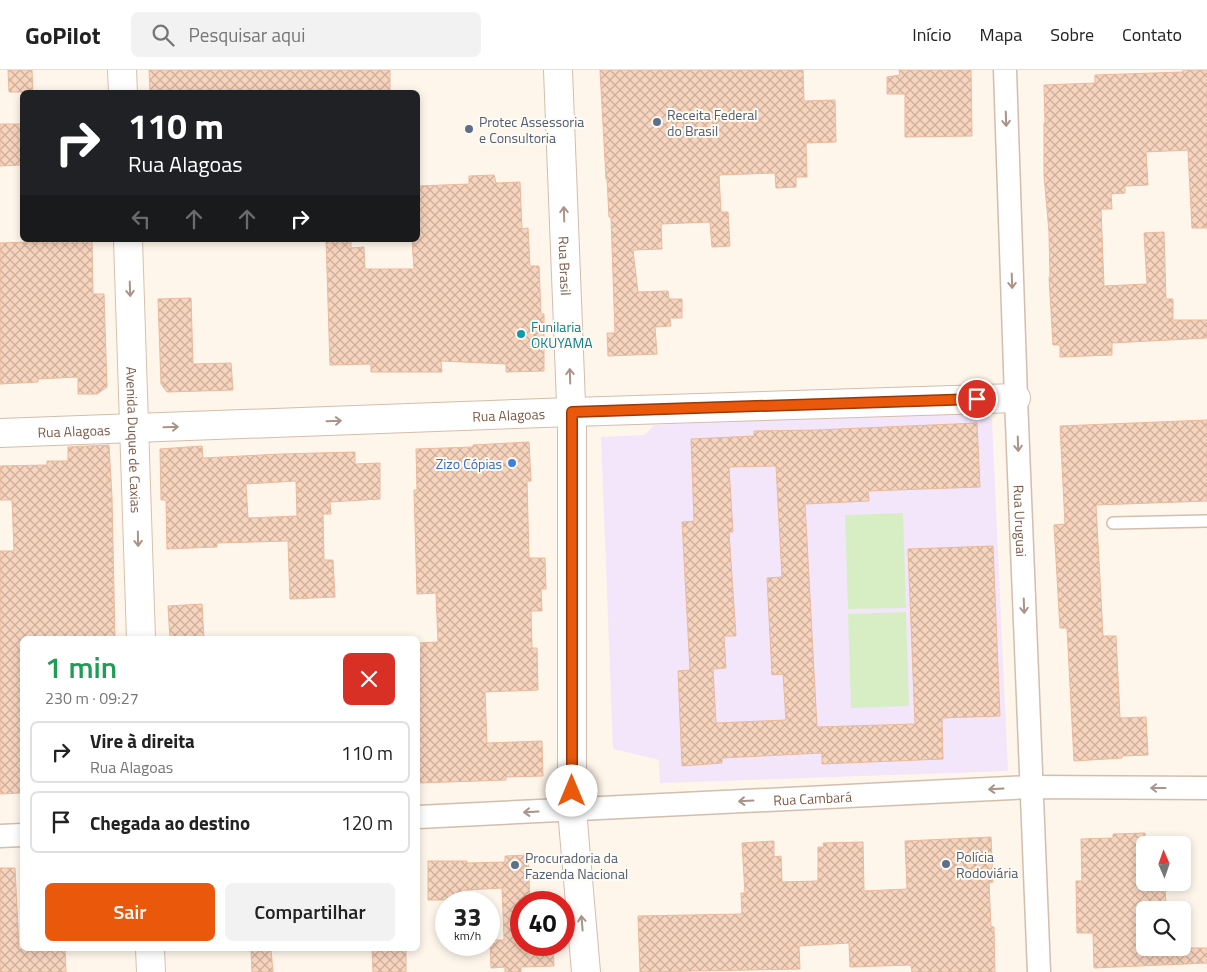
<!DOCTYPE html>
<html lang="pt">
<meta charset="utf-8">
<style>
:root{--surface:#fff;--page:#f2f2f2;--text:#222;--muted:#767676;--line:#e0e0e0;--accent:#ea580c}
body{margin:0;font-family:"Titillium Web",sans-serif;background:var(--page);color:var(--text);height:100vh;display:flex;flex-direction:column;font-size:19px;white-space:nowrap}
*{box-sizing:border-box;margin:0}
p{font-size:16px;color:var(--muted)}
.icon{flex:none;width:28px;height:28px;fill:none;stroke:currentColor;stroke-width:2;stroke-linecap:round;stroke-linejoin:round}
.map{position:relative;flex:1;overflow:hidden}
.sheet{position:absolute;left:20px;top:566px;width:400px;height:315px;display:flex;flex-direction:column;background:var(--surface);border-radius:8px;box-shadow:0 2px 8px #0003}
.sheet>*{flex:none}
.banner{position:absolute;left:20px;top:20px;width:400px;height:152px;border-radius:8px;box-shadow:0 2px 8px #0003;background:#202124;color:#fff;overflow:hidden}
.needle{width:32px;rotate:358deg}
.tools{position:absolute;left:1136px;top:766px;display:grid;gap:10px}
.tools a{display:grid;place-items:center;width:55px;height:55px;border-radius:8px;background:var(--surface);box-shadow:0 2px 8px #0003;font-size:25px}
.speed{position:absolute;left:435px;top:821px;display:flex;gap:10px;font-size:25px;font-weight:700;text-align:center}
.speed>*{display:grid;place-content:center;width:65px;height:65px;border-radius:50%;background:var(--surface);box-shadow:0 2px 8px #0003;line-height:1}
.speed small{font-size:12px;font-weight:400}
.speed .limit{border:8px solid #d22;background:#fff;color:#111}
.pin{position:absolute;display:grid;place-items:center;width:42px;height:42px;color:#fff;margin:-21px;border:2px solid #fff;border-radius:50%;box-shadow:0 1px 5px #0007}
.me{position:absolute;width:55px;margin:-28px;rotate:0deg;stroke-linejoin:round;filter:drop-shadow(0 0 4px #0008)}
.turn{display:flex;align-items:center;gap:18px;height:105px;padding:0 25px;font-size:22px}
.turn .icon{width:65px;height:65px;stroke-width:2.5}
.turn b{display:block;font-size:35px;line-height:42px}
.lanes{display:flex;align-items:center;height:48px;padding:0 25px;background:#0003;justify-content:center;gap:25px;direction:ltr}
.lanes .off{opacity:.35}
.round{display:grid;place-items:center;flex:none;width:52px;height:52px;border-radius:8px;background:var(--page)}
.summary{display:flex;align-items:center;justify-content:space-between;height:85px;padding:0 25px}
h1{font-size:30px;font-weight:600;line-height:38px;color:#1e9e55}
.action{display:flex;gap:10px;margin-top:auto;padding:10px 25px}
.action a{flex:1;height:58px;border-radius:8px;background:var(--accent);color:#fff;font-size:20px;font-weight:600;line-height:58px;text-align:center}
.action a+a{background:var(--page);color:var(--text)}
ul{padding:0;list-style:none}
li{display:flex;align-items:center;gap:15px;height:62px;margin:0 10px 8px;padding:0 15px;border:2px solid var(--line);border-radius:8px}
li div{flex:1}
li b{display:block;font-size:19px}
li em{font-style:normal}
header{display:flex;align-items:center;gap:30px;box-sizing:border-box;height:70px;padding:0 25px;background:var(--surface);border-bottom:1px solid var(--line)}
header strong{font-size:24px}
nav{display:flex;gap:28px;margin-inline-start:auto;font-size:18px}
.search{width:350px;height:45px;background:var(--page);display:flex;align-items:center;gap:12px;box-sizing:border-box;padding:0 18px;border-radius:8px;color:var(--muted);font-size:19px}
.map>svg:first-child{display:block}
.education{fill:#f3e6fb}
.park{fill:#d7eec5}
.building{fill:url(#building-cross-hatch);stroke:#ebba9d;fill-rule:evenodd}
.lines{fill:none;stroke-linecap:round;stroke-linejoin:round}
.service-casing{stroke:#d3bdad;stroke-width:14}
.minor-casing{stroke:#d3bdad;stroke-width:25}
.tertiary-casing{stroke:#d3bdad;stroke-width:30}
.secondary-casing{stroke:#d8c0ac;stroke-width:30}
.service{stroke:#fff;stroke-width:11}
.minor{stroke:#fff;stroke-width:22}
.tertiary{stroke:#fff;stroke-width:28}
.secondary{stroke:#fff;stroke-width:28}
.oneway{stroke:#aa9489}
.route-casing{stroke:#983908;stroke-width:12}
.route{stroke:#ea580c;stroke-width:9}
.service-dot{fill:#5c6f8a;stroke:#fffaf2;stroke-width:2}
.culture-dot{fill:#0f9aa8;stroke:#fffaf2;stroke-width:2}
.shop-dot{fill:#3f7fe0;stroke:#fffaf2;stroke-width:2}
.labels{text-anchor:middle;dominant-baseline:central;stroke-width:4;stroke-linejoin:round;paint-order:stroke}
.service-label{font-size:14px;fill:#4e5e75;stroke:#fffaf2;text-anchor:start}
.street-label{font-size:14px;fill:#7d5b49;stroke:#fffaf2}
.culture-label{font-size:14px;fill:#0d838f;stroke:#fffaf2;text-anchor:start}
.shop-label{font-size:14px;fill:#366cbe;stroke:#fffaf2;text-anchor:end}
</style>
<header>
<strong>GoPilot</strong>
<div class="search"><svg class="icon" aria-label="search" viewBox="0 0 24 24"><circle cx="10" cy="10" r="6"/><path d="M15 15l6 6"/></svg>Pesquisar aqui</div>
<nav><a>Início</a><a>Mapa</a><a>Sobre</a><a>Contato</a></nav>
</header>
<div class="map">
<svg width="1207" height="902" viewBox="0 0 1207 902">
<defs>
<pattern id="building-cross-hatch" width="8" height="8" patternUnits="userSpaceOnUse" patternTransform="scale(1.25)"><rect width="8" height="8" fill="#f7d4be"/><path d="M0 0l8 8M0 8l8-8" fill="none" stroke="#cdaf9c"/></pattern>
</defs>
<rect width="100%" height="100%" fill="#fef6ea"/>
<!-- education -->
<path class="education" d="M980,340l12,9 16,352 -348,12 -1,-23 -46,-11 -12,-312 44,-2 9,-10z"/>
<!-- park -->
<path class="park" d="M903,443l3,95 -58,1 -3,-94z
M906,542l3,94 -58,2 -3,-94z"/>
<!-- building -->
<path class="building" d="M8,0h24l1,22h-24z
M149,0h241v22h-240z
M600,0h203l1,31 31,-1 1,42 -30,1 1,34h-11v10l-20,1 -1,-15 -56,2 2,37h7l2,34 -18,1 -2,-25 -49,2 1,25 -29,1 5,42 30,-1 1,8h13v19h-12l1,8 -16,1 2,27 -49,2 -1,-23h8l-4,-116h-2l-2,-38h-1z
M899,0h72l1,66 -67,1v-43h-18v-17l13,-2z
M1183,0h24v158h-15l-4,-78 -42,2 2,33 -23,1v7l-14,1 1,15h-11l3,77 43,-2 -3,-51 20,-1 2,67h7v21h34v18l-95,5v12l-52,2v-12h-7l-4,-68h1l-1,-45 -5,-57v-52h1l-1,-38 51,-2v-8l88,-3z
M0,54h22v41l-22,1z
M494,105l2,8 24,-1 2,47 6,-1 2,38h9l2,48h3v57l-38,1v-8l-65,-3 1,11h-71v-8l-41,1 -4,-125h25v8l13,-1 1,22h49l-2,-29h6v-54l51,-2v-8z
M92,170l1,54h11l3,93 -10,7h-19v-17l-40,2v3l-38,2v-141z
M191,228l2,66 38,-1 2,27 -66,2 -6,-8 -3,-85z
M1207,350v81l-111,4 7,131h13l4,82 26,-1 2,38 -26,1v2l-48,3 -7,-133h-7l-6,-103 11,-1 -5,-98z
M977,353l3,64 -112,4 1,10 -64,3 12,223 98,-3 -7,-175 85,-3 7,170 -58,2 1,41 -121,5v-11l-100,5v5l-40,3 -4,-95 12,-1 -8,-148 12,-1 -3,-82 63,-3v-5l63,-1zM776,396l6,111 -15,1 5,97 11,-1 3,46 -70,3 -3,-54 13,-1 -2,-32h12l-7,-104h4l-4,-65z
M529,372l2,39h-4l2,77h16l1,31h-5l1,22h-11l1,37h5l1,42 -53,2 2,51 55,-2 1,35 -37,1v3l-88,3v-140l20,-1 -2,-49 -19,1 -3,-104h3l-1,-41 57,-2v-2z
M109,375l3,52 3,142h-93v154l-22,1v-243h14l-2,-51h-12v-34l47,-1v-4h21v-14z
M202,376l1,12 78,-4 74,-2v12l25,-1v36l-50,3 1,12h-8l1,46h9l2,37 -45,2 -2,-58 -71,2v4l-50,2 -1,-49h-5l-1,-51zM296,411l1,35 -49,2 -2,-34z
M202,534l2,35h-34l-2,-33z
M1145,763v49h20l1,28h-21v38h62v15l-113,5 -1,-35h-16l-1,-52h6l-1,-42 32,-1v-4z
M991,767l2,45 -4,1 2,44h3l1,45h-83l-1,-7 -61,2 -1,-24 -50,3 1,23 -160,3 -2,-56 104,-2 -1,-21h4l-3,-50 32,-2v16l7,-1 1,26 36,-1v-34h6l-1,-4 40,-1 1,49 43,-2 -2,-48z
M528,785l2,47h-9v43h32l1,21 -33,1v5h-16v-5l-14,1 -1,-28h14l-2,-52 -35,2v3h-8v7h-31v-39h39v2l38,-1v-6z
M0,798h15l4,81h46l1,23h-66z
M251,879h20l2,23h-21z
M372,879h34v23h-33z"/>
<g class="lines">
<defs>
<path id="service" d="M1113,453l94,-2"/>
<g id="minor">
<path id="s1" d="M1005,0l11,328 23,574"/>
<path id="s2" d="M418,747l613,-30 176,1"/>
<path d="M0,766l22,-1"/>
</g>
<g id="tertiary">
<path id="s3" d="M558,0l14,359v381l14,162"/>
<path id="s4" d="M0,363l572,-21 444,-14"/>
</g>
<g id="secondary">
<path d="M122,0l1,22"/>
<path id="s5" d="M128,170l13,399"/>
<path d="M150,879l1,23"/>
</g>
</defs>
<!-- service casing -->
<use href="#service" class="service-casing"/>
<!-- minor casing -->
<use href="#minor" class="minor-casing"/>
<!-- tertiary casing -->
<use href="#tertiary" class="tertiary-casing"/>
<!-- secondary casing -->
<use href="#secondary" class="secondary-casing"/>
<!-- service -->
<use href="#service" class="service"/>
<!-- minor -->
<use href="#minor" class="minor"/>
<!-- tertiary -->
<use href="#tertiary" class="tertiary"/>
<!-- secondary -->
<use href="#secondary" class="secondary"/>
</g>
<!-- one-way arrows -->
<defs><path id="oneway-shaft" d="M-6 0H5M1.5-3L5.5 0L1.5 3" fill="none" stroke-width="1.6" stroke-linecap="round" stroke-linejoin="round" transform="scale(1.25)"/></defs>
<g class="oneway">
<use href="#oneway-shaft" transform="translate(1006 49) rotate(88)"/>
<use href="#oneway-shaft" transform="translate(564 144) rotate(-92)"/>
<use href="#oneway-shaft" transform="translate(1012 211) rotate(88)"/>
<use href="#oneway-shaft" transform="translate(130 219) rotate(88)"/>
<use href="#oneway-shaft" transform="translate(570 306) rotate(-92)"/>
<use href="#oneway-shaft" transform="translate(334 351) rotate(-2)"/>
<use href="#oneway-shaft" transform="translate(171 357) rotate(-2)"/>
<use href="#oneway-shaft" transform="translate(1018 374) rotate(88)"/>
<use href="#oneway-shaft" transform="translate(138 469) rotate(89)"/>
<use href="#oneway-shaft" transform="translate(1024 536) rotate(88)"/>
<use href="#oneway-shaft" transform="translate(1158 718) rotate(-180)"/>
<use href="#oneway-shaft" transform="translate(996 719) rotate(177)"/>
<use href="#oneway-shaft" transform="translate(746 731) rotate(177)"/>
<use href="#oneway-shaft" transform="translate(531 742) rotate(177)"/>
<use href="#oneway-shaft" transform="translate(582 853) rotate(-95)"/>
</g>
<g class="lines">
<defs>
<path id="route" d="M572,721v-379l405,-13"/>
</defs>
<!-- route casing -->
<use href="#route" class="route-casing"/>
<!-- route -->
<use href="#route" class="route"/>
</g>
<!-- markers -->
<g class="service-dot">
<circle cx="657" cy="52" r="5"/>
<circle cx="469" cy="59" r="5"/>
<circle cx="946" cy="794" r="5"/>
<circle cx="515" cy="795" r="5"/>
</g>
<circle class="culture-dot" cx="521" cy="264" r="5"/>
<circle class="shop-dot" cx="512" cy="393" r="5"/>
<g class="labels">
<!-- service labels -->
<g class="service-label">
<text x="667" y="44">Receita Federal<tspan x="667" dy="16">do Brasil</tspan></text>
<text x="479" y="51">Protec Assessoria<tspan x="479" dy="16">e Consultoria</tspan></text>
<text x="956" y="786">Polícia<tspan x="956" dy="16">Rodoviária</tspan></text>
<text x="525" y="787">Procuradoria da<tspan x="525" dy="16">Fazenda Nacional</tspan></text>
</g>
<!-- street labels -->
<g class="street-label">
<text stroke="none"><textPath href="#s3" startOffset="196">Rua Brasil</textPath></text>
<text stroke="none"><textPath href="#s4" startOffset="509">Rua Alagoas</textPath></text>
<text stroke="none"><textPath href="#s4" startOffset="74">Rua Alagoas</textPath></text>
<text stroke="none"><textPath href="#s5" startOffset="200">Avenida Duque de Caxias</textPath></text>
<text stroke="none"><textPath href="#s1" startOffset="451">Rua Uruguai</textPath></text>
<text stroke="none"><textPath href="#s2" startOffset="395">Rua Cambará</textPath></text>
</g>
<!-- culture labels -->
<g class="culture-label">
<text x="531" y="256">Funilaria<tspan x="531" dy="16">OKUYAMA</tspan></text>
</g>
<!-- shop labels -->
<g class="shop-label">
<text x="502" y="393">Zizo Cópias</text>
</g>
</g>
</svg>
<div class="tools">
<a><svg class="needle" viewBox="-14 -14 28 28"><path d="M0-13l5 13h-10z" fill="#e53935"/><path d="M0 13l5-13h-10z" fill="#767676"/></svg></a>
<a><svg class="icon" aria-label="search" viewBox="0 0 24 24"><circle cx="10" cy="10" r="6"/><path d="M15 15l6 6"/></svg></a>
</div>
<div class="speed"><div>33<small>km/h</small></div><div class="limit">40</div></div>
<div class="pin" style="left:977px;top:329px;background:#d93025"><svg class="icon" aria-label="arrive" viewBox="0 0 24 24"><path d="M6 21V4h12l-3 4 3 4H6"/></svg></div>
<svg class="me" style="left:572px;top:721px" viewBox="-20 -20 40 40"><circle r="19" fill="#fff"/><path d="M0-13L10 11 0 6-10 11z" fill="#ea580c"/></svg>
<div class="banner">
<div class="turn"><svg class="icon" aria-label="right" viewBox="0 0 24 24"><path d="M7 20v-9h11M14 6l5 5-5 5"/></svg><div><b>110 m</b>Rua Alagoas</div></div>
<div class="lanes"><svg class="icon off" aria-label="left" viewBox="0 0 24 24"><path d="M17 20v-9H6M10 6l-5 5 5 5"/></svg><svg class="icon off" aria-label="ahead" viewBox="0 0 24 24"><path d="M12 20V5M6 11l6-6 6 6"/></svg><svg class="icon off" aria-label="ahead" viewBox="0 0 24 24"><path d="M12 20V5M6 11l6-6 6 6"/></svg><svg class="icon" aria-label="right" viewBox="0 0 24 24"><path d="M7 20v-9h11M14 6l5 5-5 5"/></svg></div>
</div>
<section class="sheet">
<div class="summary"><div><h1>1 min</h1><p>230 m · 09:27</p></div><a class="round" style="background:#d93025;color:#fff"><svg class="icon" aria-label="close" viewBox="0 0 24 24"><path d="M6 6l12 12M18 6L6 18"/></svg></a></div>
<ul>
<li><svg class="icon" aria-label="right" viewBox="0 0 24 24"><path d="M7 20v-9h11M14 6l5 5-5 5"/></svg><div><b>Vire à direita</b><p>Rua Alagoas</p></div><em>110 m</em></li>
<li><svg class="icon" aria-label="arrive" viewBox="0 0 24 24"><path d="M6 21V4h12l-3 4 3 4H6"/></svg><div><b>Chegada ao destino</b></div><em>120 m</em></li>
</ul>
<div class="action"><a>Sair</a><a>Compartilhar</a></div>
</section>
</div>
